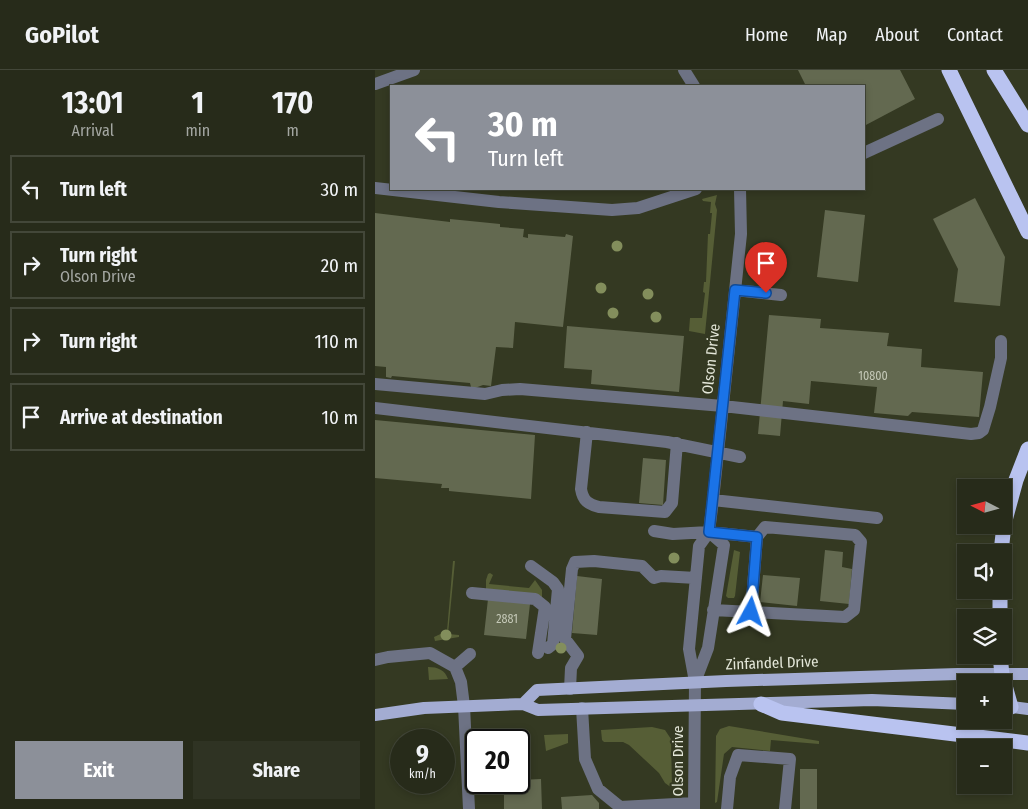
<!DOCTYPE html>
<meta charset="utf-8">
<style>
:root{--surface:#272b1a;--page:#2f3323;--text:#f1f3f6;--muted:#a4a7a2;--line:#434739;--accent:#8c9099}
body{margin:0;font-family:"Fira Sans Condensed",sans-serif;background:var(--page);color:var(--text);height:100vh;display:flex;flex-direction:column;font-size:19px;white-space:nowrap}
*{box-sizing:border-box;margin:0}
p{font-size:16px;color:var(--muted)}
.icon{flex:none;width:28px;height:28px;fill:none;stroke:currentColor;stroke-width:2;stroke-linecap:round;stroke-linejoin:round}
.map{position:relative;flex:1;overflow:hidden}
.details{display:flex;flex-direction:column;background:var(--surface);width:375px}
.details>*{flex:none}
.hud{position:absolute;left:15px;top:15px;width:475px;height:105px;border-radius:0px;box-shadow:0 2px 8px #0003,0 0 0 1px var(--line);background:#8c9099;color:#fff;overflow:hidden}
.needle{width:32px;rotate:276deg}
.controls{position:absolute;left:582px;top:409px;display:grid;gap:10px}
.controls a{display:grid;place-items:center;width:55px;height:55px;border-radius:0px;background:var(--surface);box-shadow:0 2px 8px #0003,0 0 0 1px var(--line);font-size:25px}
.speed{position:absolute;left:15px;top:659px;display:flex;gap:10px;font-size:25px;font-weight:700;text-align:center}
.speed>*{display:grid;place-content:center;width:65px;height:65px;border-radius:50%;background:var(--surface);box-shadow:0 2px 8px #0003,0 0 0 1px var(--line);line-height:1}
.speed small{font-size:12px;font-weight:400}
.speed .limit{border:2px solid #111;border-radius:8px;background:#fff;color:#111}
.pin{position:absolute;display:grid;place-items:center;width:42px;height:42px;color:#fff;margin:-51px -21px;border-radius:50% 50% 50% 0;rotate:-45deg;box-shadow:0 0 5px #0007}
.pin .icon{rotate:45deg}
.me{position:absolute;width:55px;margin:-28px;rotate:5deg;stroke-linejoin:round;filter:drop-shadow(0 0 4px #0008)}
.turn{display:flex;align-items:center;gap:18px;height:105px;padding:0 15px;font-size:22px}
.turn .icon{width:65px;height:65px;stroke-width:2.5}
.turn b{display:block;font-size:35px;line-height:42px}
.eta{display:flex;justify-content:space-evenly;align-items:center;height:85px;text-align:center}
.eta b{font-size:30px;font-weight:700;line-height:35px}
.action{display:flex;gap:10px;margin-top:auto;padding:10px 15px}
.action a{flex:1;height:58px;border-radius:0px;background:var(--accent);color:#fff;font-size:20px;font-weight:700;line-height:58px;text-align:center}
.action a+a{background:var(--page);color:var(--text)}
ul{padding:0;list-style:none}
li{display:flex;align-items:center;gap:15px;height:68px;margin:0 10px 8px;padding:0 5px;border:2px solid var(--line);border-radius:0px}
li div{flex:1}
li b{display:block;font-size:19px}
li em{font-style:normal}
header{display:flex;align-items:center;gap:30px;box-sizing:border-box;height:70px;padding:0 25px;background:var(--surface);border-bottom:1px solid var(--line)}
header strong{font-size:24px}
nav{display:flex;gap:28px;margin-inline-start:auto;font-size:18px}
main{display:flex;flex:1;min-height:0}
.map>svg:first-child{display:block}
.green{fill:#565e36}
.building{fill:#636950}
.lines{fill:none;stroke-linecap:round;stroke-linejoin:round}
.minor{stroke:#6d7284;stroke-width:12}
.major{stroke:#a3acd2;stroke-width:12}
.highway{stroke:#b9c3f0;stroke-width:15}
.tree{fill:#838e5c}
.route-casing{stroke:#114b97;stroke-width:12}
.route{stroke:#1a73e8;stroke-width:9}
.labels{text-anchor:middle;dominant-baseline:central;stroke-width:4.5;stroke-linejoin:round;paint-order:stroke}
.number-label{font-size:12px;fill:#c4c8b7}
.street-label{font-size:15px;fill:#e4e7d9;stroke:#343922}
</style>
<header>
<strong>GoPilot</strong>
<nav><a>Home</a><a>Map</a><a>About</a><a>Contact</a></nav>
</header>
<main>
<section class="details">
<div class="eta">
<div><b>13:01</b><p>Arrival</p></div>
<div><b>1</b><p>min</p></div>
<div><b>170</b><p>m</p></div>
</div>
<ul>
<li><svg class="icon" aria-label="left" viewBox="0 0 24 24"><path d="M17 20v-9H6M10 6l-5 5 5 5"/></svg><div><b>Turn left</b></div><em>30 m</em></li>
<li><svg class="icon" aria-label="right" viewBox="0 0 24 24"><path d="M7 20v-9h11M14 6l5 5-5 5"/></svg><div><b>Turn right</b><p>Olson Drive</p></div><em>20 m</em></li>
<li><svg class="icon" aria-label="right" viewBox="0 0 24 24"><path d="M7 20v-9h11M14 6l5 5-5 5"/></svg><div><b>Turn right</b></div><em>110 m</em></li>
<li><svg class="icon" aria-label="arrive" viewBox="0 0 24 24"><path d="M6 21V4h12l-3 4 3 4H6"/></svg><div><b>Arrive at destination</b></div><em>10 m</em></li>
</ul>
<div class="action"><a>Exit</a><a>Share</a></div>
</section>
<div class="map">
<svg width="653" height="739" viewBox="0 0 653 739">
<rect width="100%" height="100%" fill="#343922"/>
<!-- green -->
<path class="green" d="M342,125l-2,9 2,6 -12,124 -16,-3 1,-13h12l3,-25 -2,-1 1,-10h2l2,-48h2l2,-21h-2l1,-11 -8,-1 -1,-2z
M359,480l6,2 -5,44 -1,2h-6l-2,-2z
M78,491h2l-7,73 11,1v2l-24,4 -1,-4 13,-6z
M115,503l3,2 -4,9 40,4 6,-8 7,10v8l-56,-9v-9l2,-6z
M53,597c10,0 17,3 20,12l-19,1z
M354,656l90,15v3l-48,-4 -1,11 -38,-4 -8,7 -7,48 -2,1 1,-67 4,-7z
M277,657l13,3 6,9 1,49 -7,-5 -6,-10 -30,-28 -6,-3h-19l-2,-2 -1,-10z
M193,664v9l-22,8 -2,-16z"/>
<!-- building -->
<path class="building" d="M423,0h102l15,29 -51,27v-40h-58z
M600,128l30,59 -5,49 -46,-4 4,-33 -25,-50z
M450,140l40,5 -7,67 -41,-5z
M0,143l75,9v-3l50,5v3l24,2 -1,8 5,1v-4l37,3 1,-3 7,2 -10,91 -48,-5 -2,26 -17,-1 -5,39 -8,-1 -8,3 -4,-1 -1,-4 -78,-7 -1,2 -5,-1v-10l-11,-1z
M394,245l52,4 -1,9 69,5 -2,13 35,3 -1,18 62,5 -4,45 -67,-5 -4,4 -34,-3 3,-26 -66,-6 -2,23 -26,-3 -3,35 -22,-2z
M192,256l117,10 -5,56 -88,-8 1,-14 -28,-2z
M0,350l160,15 -4,64 -82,-8v-3h-8l1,-4 -67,-6z
M268,388l23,2 -3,45 -24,-2z
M450,480l18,2 -1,15 10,2 -3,35 -29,-3z
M388,505l37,3 -3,28 -37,-4z
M202,506l25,3 -5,56 -25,-2z
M113,529l42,5 -4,35 -42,-4z
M425,699h17v40h-17z
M166,709l1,30h-38v-25l1,-2h14v-2z
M217,725l7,8v6h-37l-1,-12z"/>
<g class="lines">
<!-- minor -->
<path class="minor" d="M309,0l10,16
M0,14l39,-14
M489,83l74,-34
M0,118l124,14 113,8 26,-2 58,-19
M360,220l46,5
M0,314l110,10 17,-4 18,-1 203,17 248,28 8,-1 4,-3 7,-23 11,-49v-17
M0,338l292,34 73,15
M212,362l-6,57c2,12 7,15 18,18l66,5 7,-9 5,-60
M338,430l164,18
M279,461l19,3 36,-2 48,5
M156,496l22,16 5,7 -5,55 -5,4
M97,523l63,6 10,8 -7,46
M338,540l38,2 6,-75 8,-10 90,8 6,7 -7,68 -9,7 -94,-5
M0,590l13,-3 42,-4 25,14 6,15 3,24 5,103
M80,597l15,-13
M320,612l13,-34 16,-103 -15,-13
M195,619l1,-21 7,-12 -13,-17 7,-70 3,-7 19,-1 48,5 12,12 7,-2 35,2
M207,638l3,51 13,30 22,18 74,-4
M319,739l1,-127 -6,-33 10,-103 10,-14 4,-32 28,-266 -1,-45
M352,739l3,-32 8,-22 52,4 -5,50"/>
<!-- major -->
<path class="major" d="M148,634l14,-14 189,-9 232,-7h70
M629,636l24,3
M0,645l49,-7 99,-4 15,6 334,-10 94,4"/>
<!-- highway -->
<path class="highway" d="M574,0l79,162
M619,0l34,55
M629,454l12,-44 12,-31
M626,482l3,-27
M625,548v-28
M625,585l2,20 9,32
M386,634l21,9 246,30"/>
</g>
<!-- trees -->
<g class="tree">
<circle cx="242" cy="176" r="5.5"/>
<circle cx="226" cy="218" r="5.5"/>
<circle cx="273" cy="224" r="5.5"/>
<circle cx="238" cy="243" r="5.5"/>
<circle cx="281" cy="247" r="5.5"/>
<circle cx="299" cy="488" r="5.5"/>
<circle cx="71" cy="565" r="5.5"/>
<circle cx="186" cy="578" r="5.5"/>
</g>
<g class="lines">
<defs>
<path id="route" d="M376,542l6,-75 -48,-5 26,-242 31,3"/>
</defs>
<!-- route casing -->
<use href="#route" class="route-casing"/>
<!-- route -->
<use href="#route" class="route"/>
</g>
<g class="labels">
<!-- number labels -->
<g class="number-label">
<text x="498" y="306">10800</text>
<text x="132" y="549">2881</text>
</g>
<!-- street labels -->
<g class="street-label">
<text transform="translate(336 289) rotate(-84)">Olson Drive</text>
<text transform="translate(397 593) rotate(-2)">Zinfandel Drive</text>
<text transform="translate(303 691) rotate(-90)">Olson Drive</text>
</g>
</g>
</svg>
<div class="controls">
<a><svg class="needle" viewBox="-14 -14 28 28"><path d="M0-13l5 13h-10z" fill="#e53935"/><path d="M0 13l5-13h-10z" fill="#a4a7a2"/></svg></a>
<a><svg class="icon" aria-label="sound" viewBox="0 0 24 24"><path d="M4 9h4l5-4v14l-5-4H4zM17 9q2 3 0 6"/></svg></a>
<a><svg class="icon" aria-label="layers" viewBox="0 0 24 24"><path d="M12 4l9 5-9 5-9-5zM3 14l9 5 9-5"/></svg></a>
<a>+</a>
<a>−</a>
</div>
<div class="speed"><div>9<small>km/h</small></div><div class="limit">20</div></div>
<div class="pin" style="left:391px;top:223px;background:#d93025"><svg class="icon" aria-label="arrive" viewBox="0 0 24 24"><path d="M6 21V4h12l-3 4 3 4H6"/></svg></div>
<svg class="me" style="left:376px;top:542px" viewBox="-20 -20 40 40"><path d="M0-17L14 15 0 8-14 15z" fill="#1a73e8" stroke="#fff" stroke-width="4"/></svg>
<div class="hud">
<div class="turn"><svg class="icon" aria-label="left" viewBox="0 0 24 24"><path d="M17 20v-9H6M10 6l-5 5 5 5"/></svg><div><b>30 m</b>Turn left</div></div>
</div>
</div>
</main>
